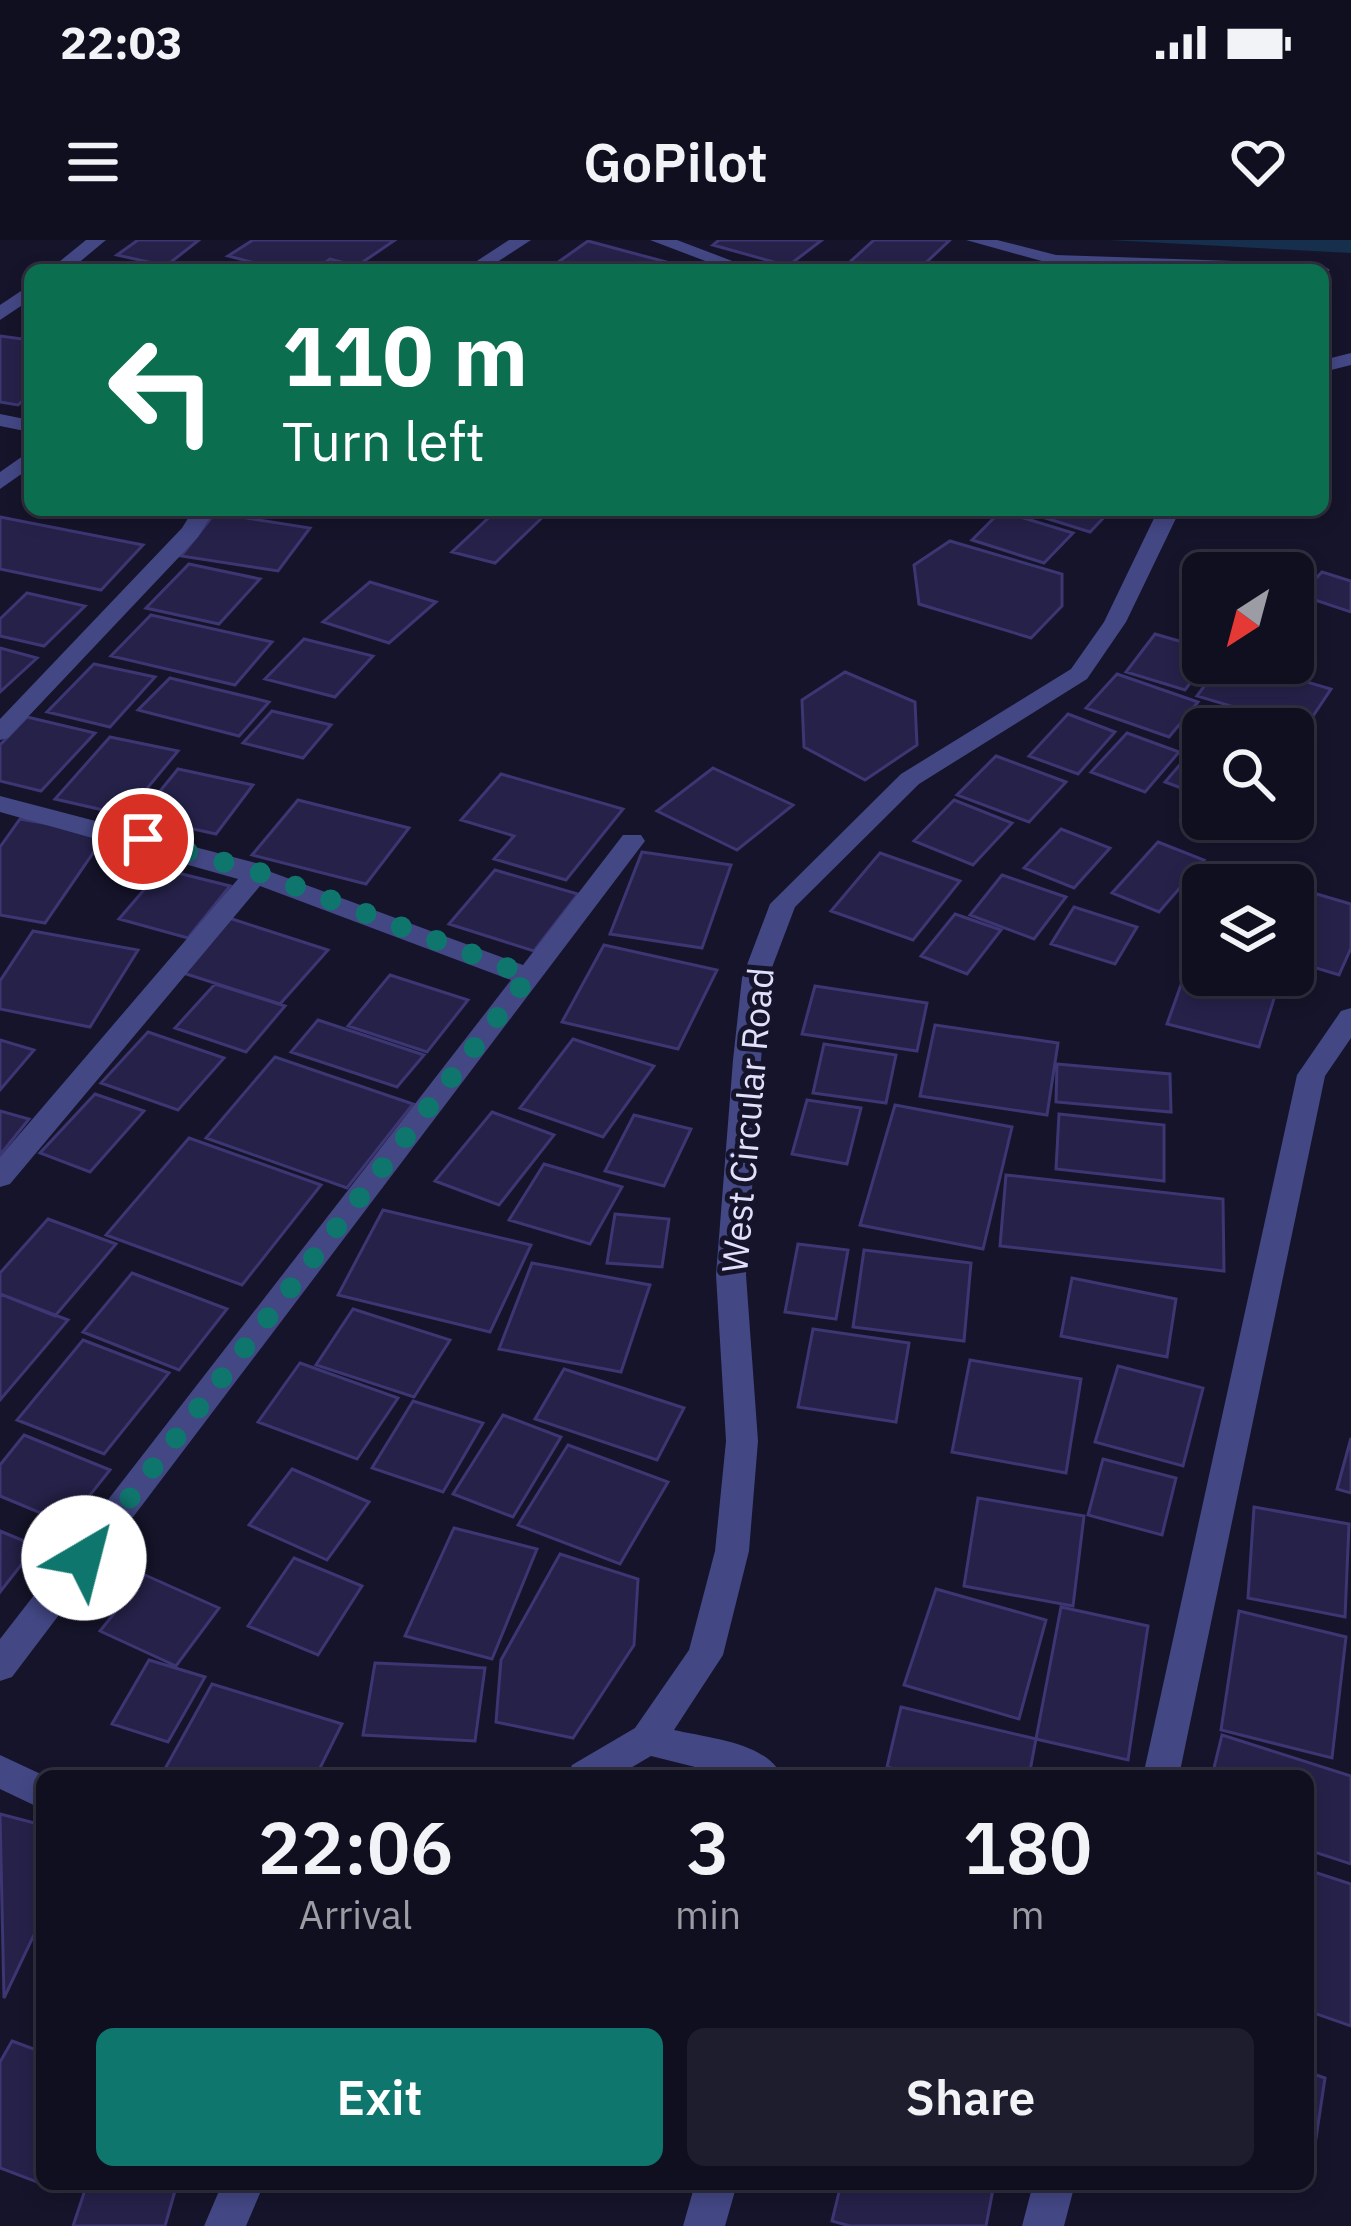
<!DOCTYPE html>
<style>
:root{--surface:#100f20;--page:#1e1d2d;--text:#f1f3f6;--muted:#9c9ca5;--line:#302f3e;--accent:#0f766e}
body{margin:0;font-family:"IBM Plex Sans",sans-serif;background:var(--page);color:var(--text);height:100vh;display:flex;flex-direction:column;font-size:45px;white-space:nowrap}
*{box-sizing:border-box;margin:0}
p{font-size:39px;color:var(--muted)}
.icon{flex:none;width:66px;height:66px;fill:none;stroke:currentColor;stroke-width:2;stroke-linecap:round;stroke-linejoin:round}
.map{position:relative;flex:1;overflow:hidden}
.panel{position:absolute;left:36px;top:1530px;width:1278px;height:420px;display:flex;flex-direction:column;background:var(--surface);border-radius:18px;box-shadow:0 6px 18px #0003,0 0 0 3px var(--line)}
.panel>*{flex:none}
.hud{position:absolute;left:24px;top:24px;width:1305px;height:252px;border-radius:18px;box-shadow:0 6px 18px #0003,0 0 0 3px var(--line);background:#0b6e4f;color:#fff;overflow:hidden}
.needle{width:78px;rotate:216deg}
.buttons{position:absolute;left:1182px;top:312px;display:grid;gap:24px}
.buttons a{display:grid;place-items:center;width:132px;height:132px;border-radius:18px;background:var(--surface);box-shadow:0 6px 18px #0003,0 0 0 3px var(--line);font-size:60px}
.pin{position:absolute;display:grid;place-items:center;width:102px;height:102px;color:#fff;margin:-51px;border:6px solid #fff;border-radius:50%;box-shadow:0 3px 12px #0007}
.me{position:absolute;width:132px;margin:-66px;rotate:37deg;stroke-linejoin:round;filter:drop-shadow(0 0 9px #0008)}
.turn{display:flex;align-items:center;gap:42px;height:252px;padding:0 60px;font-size:54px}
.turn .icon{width:156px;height:156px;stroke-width:2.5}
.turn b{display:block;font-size:84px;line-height:102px}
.eta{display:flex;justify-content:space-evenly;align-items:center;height:204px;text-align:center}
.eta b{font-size:72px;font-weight:600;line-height:84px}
.primary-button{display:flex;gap:24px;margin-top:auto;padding:24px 60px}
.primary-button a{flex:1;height:138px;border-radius:18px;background:var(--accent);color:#fff;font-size:48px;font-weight:600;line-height:138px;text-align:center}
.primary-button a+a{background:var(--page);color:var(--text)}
.status{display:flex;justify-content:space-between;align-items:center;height:84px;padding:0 60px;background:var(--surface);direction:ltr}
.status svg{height:33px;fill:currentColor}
header{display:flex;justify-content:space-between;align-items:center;height:156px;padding:0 60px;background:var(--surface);font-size:54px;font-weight:600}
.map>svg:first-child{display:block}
.water{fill:#152f4d}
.building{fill:#262149;stroke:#3c3673;stroke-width:3}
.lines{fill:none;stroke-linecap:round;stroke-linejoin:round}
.minor{fill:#434784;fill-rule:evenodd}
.route{stroke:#0f766e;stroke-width:21;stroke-dasharray:0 37.8}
.labels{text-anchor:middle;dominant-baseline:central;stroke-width:10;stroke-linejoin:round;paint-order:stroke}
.street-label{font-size:36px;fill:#e0e0fc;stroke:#15142a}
</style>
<div class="status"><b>22:03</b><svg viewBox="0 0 49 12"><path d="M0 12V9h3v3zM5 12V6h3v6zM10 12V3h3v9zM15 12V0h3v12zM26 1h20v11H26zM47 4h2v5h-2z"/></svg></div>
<header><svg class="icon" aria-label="menu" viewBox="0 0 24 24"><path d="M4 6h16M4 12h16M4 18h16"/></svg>GoPilot<svg class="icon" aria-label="heart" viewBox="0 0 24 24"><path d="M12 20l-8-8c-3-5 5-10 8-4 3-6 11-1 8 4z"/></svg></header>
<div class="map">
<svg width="1351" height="1986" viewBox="0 0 1351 1986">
<rect width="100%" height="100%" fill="#15142a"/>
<!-- water -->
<path class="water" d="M1109,0h242v13z"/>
<!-- building -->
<path class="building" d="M138,0h61l-33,26 -49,-11z
M253,0h142l-38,26 -27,-7 -16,11h-32l-54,-14z
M719,0h103l-34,26 -75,-21z
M874,0h72l3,1 -31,29h-77z
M588,1l108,29h-149z
M0,96l30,4v54l-12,11 -18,-3z
M497,270h53l-55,53 -43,-11z
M1020,270h91l-21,22z
M1001,271l72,22 -29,30 -72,-23z
M215,273l95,15 -32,43 -97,-15z
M0,277l143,28 -42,45 -101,-21z
M950,301l112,33v32l-31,32 -112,-34 -5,-39z
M189,324l71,15 -41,45 -73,-16z
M1322,332l29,9v31l-51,-17z
M370,342l66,20 -47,41 -66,-21z
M27,353l58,13 -41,40 -44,-10v-17z
M151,375l121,27 -37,43 -124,-29z
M1155,394l48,14 2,15 -20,27 -59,-18z
M304,399l69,17 -38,41 -70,-18z
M0,408l37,10 -37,34z
M1221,423h21l89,26 -26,39 -108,-32z
M94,424l61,13 -45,50 -63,-15z
M845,432l70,30 2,43 -52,35 -61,-33 -2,-47z
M1117,434l81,28 -29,35 -83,-29z
M170,438l99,24 -30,34 -101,-26z
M272,471l59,14 -28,33 -60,-15z
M1068,474l47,18 -37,42 -49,-18z
M27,477l68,16 -54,58 -41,-10v-36z
M1127,493l52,19 -34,40 -54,-20z
M110,497l68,14 -53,64 -70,-16z
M1196,506l7,3v47l-38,-14z
M996,516l70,26 -37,40 -72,-27z
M713,528l80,37 -56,45 -80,-39z
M178,529l75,16 -37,49 -77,-17z
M501,534l122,35 -57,71 -72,-21 20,-23 -53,-16z
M1200,559l3,20h41l-16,19 -47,-18z
M298,560l111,28 -43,56 -114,-29z
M954,560l58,23 -39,42 -59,-24z
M20,579l86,15 -61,89 -45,-8v-68z
M1061,589l49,19 -36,40 -50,-20z
M1158,602l46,18 -45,52 -47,-19z
M642,612l89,13 -29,83 -92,-14z
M880,613l80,28 -47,59 -82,-29z
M162,629l68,17 -42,52 -69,-19z
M495,630l83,24 -44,57 -85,-27z
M1002,635l64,22 -32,42 -64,-24z
M1293,647l58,17v44l-12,27 -46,-14z
M1074,667l63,20 -22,37 -64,-20z
M955,674l46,16 -34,44 -46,-18z
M229,678l99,32 -48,54 -100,-32z
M33,691l105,19 -48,77 -90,-18v-28z
M604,705l113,25 -39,79 -116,-27z
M1187,728l90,21 -18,58 -92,-23z
M390,735l78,25 -41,52 -79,-26z
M215,744l70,22 -39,46 -71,-24z
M815,746l112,17 -10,48 -115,-17z
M318,780l106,35 -27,32 -106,-35z
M935,785l123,18 -11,72 -127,-19z
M148,792l76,26 -46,52 -77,-27z
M573,799l81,27 -51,71 -83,-29z
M0,800l34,10 -34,40z
M824,804l72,11 -10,48 -73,-10z
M275,817l138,47 -66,84 -141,-50z
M1057,824l113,10 1,38 -115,-10z
M95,854l49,17 -54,61 -50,-19z
M807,860l54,8 -14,56 -55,-10z
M895,865l117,22 -29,122 -123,-24z
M0,871l29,8 -29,36z
M492,872l62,23 -55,70 -64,-24z
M1059,874l105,11v56l-108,-12z
M634,875l57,14 -27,57 -59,-15z
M189,898l132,47 -79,100 -136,-50z
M544,924l78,23 -32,57 -81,-24z
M1006,935l217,24 1,72 -224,-25z
M383,970l148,35 -41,87 -152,-37z
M615,974l54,5 -7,48 -55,-4z
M48,979l68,25 -61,72 -55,-22v-21z
M798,1004l50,6 -12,69 -51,-7z
M864,1010l107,13 -7,78 -111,-14z
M532,1023l118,22 -29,87 -122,-23z
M132,1033l95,36 -48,61 -96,-38z
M1072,1038l104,21 -9,58 -106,-21z
M0,1054l68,26 -68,80z
M353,1069l97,31 -36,57 -98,-32z
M813,1089l96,14 -13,79 -98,-15z
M83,1100l86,33 -65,81 -87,-34z
M970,1120l111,19 -15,94 -114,-21z
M300,1123l98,35 -41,61 -99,-37z
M1118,1126l85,22 -20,78 -88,-24z
M564,1129l120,39 -27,52 -122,-41z
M413,1161l70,22 -40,69 -71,-24z
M503,1175l58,22 -48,80 -60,-23z
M24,1195l86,35 -43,54 -67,-28v-31z
M1351,1198v55l-14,-4z
M568,1205l100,37 -48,82 -102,-39z
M1103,1219l73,19 -14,57 -74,-20z
M292,1229l77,33 -42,58 -78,-35z
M978,1258l106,18 -11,90 -109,-20z
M1254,1267l95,17 -4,93 -97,-19z
M454,1288l83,21 -45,110 -87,-23z
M0,1291l36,15 -36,46z
M560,1314l78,25 -4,66 -61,93 -77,-16 5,-62z
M294,1318l68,28 -44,69 -70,-29z
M145,1335l74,33 -43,58 -76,-35z
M936,1349l110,31 -27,99 -115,-34z
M1061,1367l87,19 -20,134 -92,-21z
M1239,1371l107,26 -14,121 -111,-28z
M149,1420l56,17 -37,65 -56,-18z
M375,1423l110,5 -10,73 -112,-6z
M212,1444l130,40 -26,52h-155z
M901,1467l135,32 -7,37h-105l-37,-9z
M1222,1495l129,41v88l-43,-14v-74h-96z
M0,1574l42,11v93l-38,80z
M1308,1630l43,14v142l-43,-15z
M12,1801l30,11v121l-5,9 -37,-14v-106z
M1308,1832l17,6 -13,87 -4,-1z
M87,1944h90l-12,42h-92z
M841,1944h153l-8,42h-136l-18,-5z"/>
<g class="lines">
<!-- minor -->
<path class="minor" d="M86,0h20l-36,30h-21z
M509,0h22l-46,30h-22z
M650,0h27l79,30h-27z
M966,0h31l59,15 265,9 9,6 -7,5v-5l-267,-5z
M30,45v15l-30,20v-15z
M1351,113v12l-28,7v-12z
M0,174l30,6v12l-30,-6z
M30,211v17l-30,21v-17z
M184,270l29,3 -15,24 -190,201 -8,2v-21l182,-191 8,-13z
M1158,270h22l-54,112 -39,57 -168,105 -124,123 -27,71 -7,82 -15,215 12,166 -9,110 -26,104 -49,75c34,8 92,12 108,46h-51l-80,-20 -34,20h-50l5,-11 63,-37 54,-78 26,-99 11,-110 -10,-166 17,-215 9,-82 28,-74 131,-130 170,-105 33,-47z
M0,556l267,70 4,6 252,93 100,-130h18l4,6 -633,836 -12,4v-42l511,-659 -251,-94 -250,298 -10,3v-30l238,-278 -238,-67z
M1351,768v30l-26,38 -146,700h-36l154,-701 44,-64z
M0,1515l45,21 -3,33 -42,-20z
M222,1944h42l-18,42h-42z
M695,1944h42l-12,42h-42z
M1033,1944h42l-11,42h-42z"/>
</g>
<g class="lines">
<!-- route -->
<path class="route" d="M84,1318l445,-582 -271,-104 -115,-33"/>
</g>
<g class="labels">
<!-- street labels -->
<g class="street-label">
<text transform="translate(747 880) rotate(-85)">West Circular Road</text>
</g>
</g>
</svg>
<div class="buttons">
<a><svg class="needle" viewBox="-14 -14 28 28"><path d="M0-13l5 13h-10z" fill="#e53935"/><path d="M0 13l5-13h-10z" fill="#9c9ca5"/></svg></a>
<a><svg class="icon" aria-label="search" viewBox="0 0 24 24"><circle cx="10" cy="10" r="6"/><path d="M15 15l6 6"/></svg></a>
<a><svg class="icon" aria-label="layers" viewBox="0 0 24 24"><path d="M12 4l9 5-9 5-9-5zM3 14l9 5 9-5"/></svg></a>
</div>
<div class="pin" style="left:143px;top:599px;background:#d93025"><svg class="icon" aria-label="arrive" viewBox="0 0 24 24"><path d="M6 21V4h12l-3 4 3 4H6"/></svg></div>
<svg class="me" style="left:84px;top:1318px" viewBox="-20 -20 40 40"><circle r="19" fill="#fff"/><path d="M0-13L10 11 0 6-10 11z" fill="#0f766e"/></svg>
<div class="hud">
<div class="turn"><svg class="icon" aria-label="left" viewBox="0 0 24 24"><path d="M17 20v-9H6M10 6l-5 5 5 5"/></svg><div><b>110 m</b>Turn left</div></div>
</div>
<section class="panel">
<div class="eta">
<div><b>22:06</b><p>Arrival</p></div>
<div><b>3</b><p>min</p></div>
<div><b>180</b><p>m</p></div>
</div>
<div class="primary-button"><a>Exit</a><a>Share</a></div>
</section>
</div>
